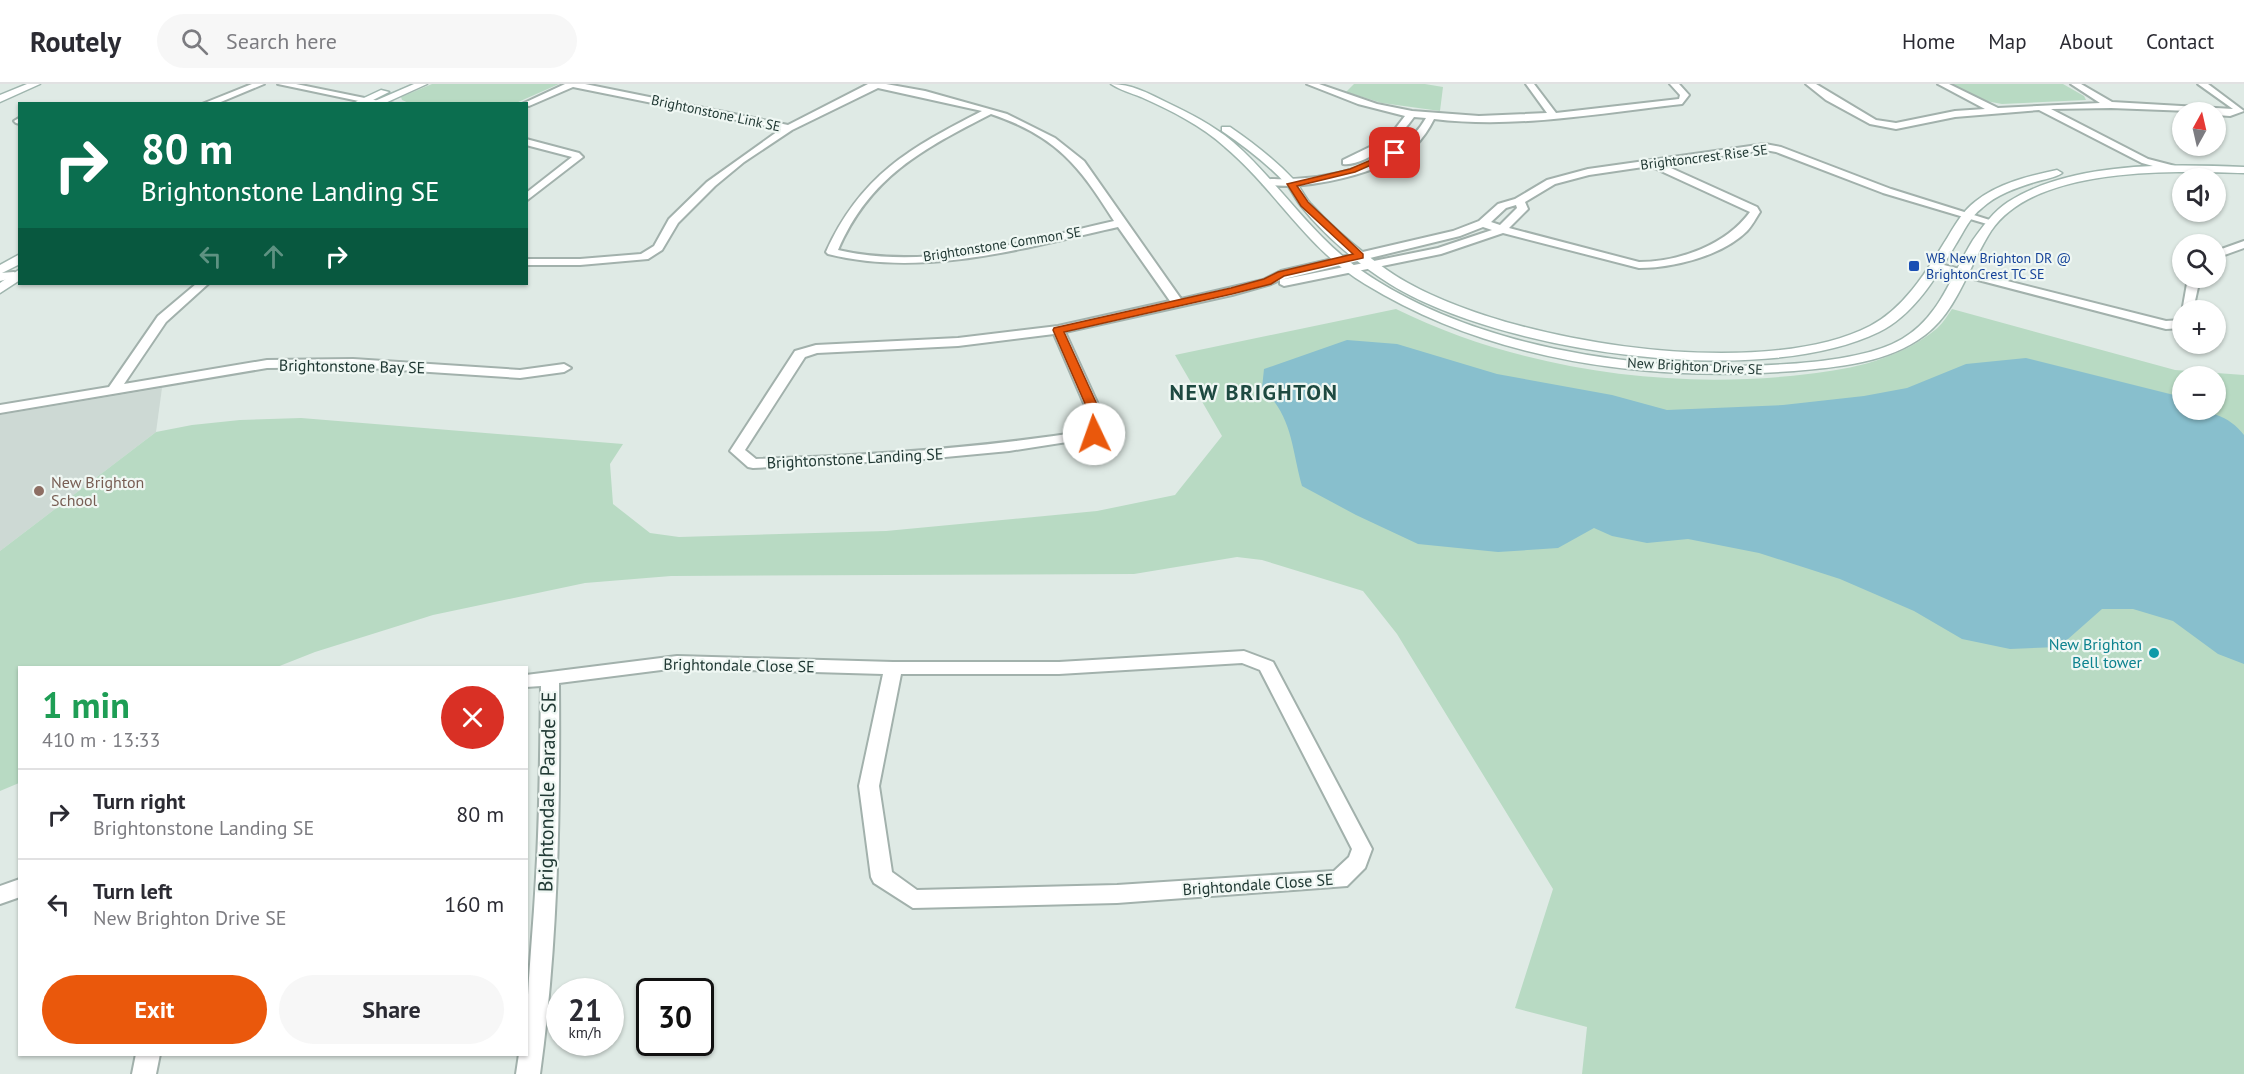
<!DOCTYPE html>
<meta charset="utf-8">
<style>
:root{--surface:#fff;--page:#f7f7f7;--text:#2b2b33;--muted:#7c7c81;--line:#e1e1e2;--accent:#ea580c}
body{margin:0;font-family:"PT Sans",sans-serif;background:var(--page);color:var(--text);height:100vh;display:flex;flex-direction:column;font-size:22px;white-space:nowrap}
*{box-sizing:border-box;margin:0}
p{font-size:20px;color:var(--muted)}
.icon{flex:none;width:33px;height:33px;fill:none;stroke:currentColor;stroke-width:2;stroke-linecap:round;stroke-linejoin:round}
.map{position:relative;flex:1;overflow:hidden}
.panel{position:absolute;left:18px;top:582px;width:510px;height:390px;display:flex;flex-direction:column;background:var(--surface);border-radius:0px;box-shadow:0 2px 4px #0004}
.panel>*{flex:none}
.guide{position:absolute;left:18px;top:18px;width:510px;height:183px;border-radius:0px;box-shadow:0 2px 4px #0004;background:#0b6e4f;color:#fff;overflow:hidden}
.needle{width:39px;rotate:8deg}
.controls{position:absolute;left:2172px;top:18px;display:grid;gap:12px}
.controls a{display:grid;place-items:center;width:54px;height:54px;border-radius:50%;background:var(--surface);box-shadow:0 2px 4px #0004;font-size:30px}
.speed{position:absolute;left:546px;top:894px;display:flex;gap:12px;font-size:30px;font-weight:700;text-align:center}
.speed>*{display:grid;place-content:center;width:78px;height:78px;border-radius:50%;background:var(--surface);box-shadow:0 2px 4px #0004;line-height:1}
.speed small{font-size:15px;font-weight:400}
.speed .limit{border:3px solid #111;border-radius:9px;background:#fff;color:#111}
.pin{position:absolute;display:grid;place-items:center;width:51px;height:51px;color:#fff;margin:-26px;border-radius:12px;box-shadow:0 3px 9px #0006}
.me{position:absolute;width:66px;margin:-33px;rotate:357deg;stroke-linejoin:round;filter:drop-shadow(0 0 4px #0008)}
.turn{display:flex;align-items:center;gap:21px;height:126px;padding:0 24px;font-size:27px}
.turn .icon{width:78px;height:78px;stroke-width:2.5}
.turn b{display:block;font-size:42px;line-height:51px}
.lanes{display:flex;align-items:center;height:57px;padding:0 24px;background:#0003;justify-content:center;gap:30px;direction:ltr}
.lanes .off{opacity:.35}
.round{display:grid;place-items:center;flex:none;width:63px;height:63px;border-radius:32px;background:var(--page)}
.overview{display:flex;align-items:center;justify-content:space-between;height:102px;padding:0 24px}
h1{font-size:36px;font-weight:600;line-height:45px;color:#1e9e55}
.cta{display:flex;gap:12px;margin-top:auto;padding:12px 24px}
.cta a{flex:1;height:69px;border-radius:36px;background:var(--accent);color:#fff;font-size:24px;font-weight:600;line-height:69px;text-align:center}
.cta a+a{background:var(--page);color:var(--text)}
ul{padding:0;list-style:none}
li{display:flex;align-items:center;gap:18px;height:90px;padding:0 24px;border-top:2px solid var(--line)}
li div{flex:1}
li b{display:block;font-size:22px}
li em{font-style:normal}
header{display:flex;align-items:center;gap:36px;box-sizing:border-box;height:84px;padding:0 30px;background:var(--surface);border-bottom:2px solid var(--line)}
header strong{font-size:28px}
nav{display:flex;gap:33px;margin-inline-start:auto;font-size:21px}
.search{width:420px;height:54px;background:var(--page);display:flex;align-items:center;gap:15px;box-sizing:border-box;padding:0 21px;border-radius:33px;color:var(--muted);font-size:22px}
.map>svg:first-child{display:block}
.built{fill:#cdd9d4}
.green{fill:#b8dac3;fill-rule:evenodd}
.water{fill:#88bfcd}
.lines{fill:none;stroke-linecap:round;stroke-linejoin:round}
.street-casing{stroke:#a2b1ac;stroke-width:4}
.secondary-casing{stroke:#9fb5ae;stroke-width:3}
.street{fill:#fff;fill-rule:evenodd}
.secondary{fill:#fff;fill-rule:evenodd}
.route{fill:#ea580c;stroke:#983908;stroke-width:1.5}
.transit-dot{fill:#1a4fb4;stroke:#eff7f3;stroke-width:2}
.education-dot{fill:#8d6e63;stroke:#eff7f3;stroke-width:2}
.culture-dot{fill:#0f9aa8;stroke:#eff7f3;stroke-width:2}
.labels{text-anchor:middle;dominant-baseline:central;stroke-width:4.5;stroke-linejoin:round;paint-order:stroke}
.far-street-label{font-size:14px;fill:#213934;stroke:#eff7f3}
.far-transit-label{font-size:14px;fill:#164399;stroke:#eff7f3;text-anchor:start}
.street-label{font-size:16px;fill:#213934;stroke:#eff7f3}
.education-label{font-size:16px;fill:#785e54;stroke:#eff7f3;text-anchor:start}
.culture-label{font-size:16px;fill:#0d838f;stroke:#eff7f3;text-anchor:end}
.near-street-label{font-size:20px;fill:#213934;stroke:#eff7f3}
.district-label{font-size:22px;font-weight:bold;letter-spacing:1.5px;fill:#1e4a41;stroke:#eff7f3}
</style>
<header>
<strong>Routely</strong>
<div class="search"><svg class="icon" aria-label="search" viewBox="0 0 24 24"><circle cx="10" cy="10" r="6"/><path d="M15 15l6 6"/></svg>Search here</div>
<nav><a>Home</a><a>Map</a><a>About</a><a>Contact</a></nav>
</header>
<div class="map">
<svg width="2244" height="990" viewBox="0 0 2244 990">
<rect width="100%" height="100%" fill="#dfeae5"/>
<!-- built -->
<path class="built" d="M162,304l-6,44 -156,119v-136z"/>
<!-- green -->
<path class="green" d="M432,0h127l-43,19 -105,1 -9,-4 -1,-3z
M1354,0h71l18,3 -3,24 -58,-8 -36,-11z
M1952,0h111l21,12 2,4 -84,4 -16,-3z
M1396,225c124,61 275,82 412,65 45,-5 91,-15 127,-44 7,-5 12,-14 17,-21l223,61 69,5v699h-662l5,-47 -72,-19 38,-119 -156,-255 -34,-43 -101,-31 -25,-3 -103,17 -463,2 -86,7 -152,32 -118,37 -38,15 -257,1 -1,115 -19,8v-240l156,-119 36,-7 48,-5 61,-2 322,26 -13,20 3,40 37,29 29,4 207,-6 211,-20 78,-16 47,-59 -47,-81zM2182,292h34v34h-34z"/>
<!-- water -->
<path class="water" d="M1347,256l50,4 100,30 115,21 55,15 116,-5 81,-9 43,-8 59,-24 60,-6 148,37 8,4v11c25,0 47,5 62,25v229l-26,-10 -45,-33 -40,-12h-31l-43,38 -49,2 -48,-10 -48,-28 -74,-32 -81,-26 -71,-14 -41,4 -35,-7 -18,-8 -36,20 -60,4 -80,-8 -62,-29 -54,-29c-11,-39 -9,-69 -40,-98l2,-19z"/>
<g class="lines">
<defs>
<path id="street" d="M252,0h12l-48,20h-14z
M278,0h18l98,20h-21z
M565,0h20l203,41 80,-41h18l39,7 82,23 48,24 29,23 97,138 82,-19 18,-9 172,-40 26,-10 19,-17 17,-5 32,-19 41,-11 177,-25 16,3 110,42 105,33 -9,2 -104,-31 -107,-41 -11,-2 -103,14 95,43 3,5c-4,6 -8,14 -13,19 -25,25 -74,37 -108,37l-136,-35 -62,21 -157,32 -4,-2v-4l-9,4 -39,11 -167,37 41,90 -7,15 -90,14 -85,8 -171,9 -5,-1 -18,-16 65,-100 21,-6 142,-7 100,-12 112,-25 -52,-74c-93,21 -195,51 -290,27l-2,-2c35,-77 84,-104 156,-141l-104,-23 -86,42 -48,32 -29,24 -37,37 -16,27 -14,9 -68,6h-54v-6h54l61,-5 13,-8 15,-27 38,-37 74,-53 -208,-42 -44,19 -7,-2zM991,30c65,22 88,51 123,107 -87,20 -186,50 -276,29 32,-74 85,-101 153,-136zM1650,82l100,46c-24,33 -71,50 -111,50l-130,-34 19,-19 -3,-7 30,-18 34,-9zM1516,121l1,3 -17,17 -9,-3 15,-14zM1483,143l9,3 -54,18 -158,32 180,-44zM1054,250l38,88 -4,9c-110,17 -220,25 -332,28l-11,-9 60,-93 12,-4 141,-7z
M1307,0h12l58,20 35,7 67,5 68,-3 -21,-29h8l22,29 123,-14 1,-4 -10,-11h9l10,11 -7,9c-82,9 -165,25 -248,15 -5,10 -11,19 -19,27 -31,27 -111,46 -152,38v-4l4,-1c54,2 130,-10 159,-61l-12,-1c-12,18 -48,50 -71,47v-4l37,-18 15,-13 10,-13 -47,-12z
M1806,0h10l60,36 20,3 59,-12 30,-2 -47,-25h11l49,24 102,-5 -29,-19h10l31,18 121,7 -35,-25h10l36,27 -14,5 -14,-1v-3l-105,-4 -60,1 97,50 27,7v4l-4,1 -29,-8 -103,-53 -84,7 -59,12 -26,-5 -44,-24z
M19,34l1,6 -4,-1 -2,-2z
M526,55l53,14 4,4 -57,44v-8l46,-36 -46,-12z
M2244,157v7l-28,10v-7z
M1936,179l230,58 16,-1v8l-16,1 -234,-61v-4z
M0,189l14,-1 6,4 -20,5z
M2188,194h12l-7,32 -11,2z
M196,200h12l-42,38 -42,62 143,-24 86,-1 167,11 44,-6 7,4 -7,4 -44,6 -167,-11 -86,1 -267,45v-8l109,-18 49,-71z
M1244,567l29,11 99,187 -7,19 -18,18 -230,17 -204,5 -39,-25 -3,-6 -12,-91 24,-112 -206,-6 -118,15c1,131 -1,261 -19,391h-24l3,-20h7c0,-59 7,-118 10,-177 4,-64 4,-128 5,-191l-15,1v-12l151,-19 216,6h166zM1242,579l18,7 92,179 -3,8 -15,14 -217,14 -200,5 -25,-18 -13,-86 22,-112h158z
M20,795v18l-20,7v-18z
M136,970h24l-4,20h-24z"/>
<path id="secondary" d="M27,0h13l-40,18v-7z
M414,0h13l-44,20h-15z
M1111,0c20,0 37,9 55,18 23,11 47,23 67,40 46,40 78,94 129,129 83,57 190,83 289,92 62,5 199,7 251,-24 39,-23 49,-64 71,-99 10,-14 21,-29 35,-38 64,-41 163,-38 236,-35v6c-70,-2 -208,-8 -253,58 -22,34 -33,79 -66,104 -37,28 -86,32 -131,36 -146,11 -302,-9 -429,-87 -57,-34 -90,-95 -140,-137 -24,-22 -55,-37 -84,-50 -10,-4 -21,-7 -30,-13z
M381,6l8,2 -24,12h-14z
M1222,43h8c22,15 44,32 63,52 7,7 11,17 17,24 23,25 50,48 77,67 101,71 371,114 483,56 33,-17 55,-52 74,-83 9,-14 17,-31 32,-42 23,-18 53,-25 81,-31l5,3c-7,5 -18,6 -27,9 -19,6 -39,13 -53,26 -12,9 -18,23 -26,36 -19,32 -42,71 -77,88 -119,58 -379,20 -489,-48 -32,-20 -66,-49 -89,-78 -6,-7 -9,-15 -14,-21 -19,-21 -42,-38 -65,-54z
M20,170v10l-20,10v-9z
M20,185v11l-20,13v-10z"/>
</defs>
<!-- street casing -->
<use href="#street" class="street-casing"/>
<!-- secondary casing -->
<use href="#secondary" class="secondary-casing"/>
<!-- street -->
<use href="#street" class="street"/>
<!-- secondary -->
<use href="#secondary" class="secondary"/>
</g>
<!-- route -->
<path class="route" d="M1392,67l7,2 -44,19 -58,14 11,16 55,52v4l-79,18 -13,8 -39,10 -168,38 41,90 -7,14h-8l-2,-2 5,-12 -40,-92 1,-2 177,-40 33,-9 14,-7 75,-18 -52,-48 -14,-22 63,-15z"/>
<!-- markers -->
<rect class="transit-dot" x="1908" y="176" width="12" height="12" rx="3"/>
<circle class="education-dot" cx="39" cy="407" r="6"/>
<circle class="culture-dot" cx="2154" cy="569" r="6"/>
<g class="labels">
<!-- far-street labels -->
<g class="far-street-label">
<text transform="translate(716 29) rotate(12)">Brightonstone Link SE</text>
<text transform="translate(1704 73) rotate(-7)">Brightoncrest Rise SE</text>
<text transform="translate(1002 160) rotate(-9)">Brightonstone Common SE</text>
<text transform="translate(1695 282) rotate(3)">New Brighton Drive SE</text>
</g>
<!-- far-transit labels -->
<g class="far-transit-label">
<text x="1926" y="174">WB New Brighton DR @<tspan x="1926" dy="16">BrightonCrest TC SE</tspan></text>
</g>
<!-- street labels -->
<g class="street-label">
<text transform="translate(352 282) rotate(1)">Brightonstone Bay SE</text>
<text transform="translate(855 374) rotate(-3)">Brightonstone Landing SE</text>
<text transform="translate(739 581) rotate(1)">Brightondale Close SE</text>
<text transform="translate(1258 800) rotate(-4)">Brightondale Close SE</text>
</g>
<!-- education labels -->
<g class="education-label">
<text x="51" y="398">New Brighton<tspan x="51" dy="18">School</tspan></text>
</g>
<!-- culture labels -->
<g class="culture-label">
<text x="2142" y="560">New Brighton<tspan x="2142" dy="18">Bell tower</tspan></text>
</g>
<!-- near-street labels -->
<g class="near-street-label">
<text transform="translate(547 708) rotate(-89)">Brightondale Parade SE</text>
</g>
<!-- district labels -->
<g class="district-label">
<text x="1254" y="308">NEW BRIGHTON</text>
</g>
</g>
</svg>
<div class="controls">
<a><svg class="needle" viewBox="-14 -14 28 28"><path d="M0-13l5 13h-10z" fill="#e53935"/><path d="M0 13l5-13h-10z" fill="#7c7c81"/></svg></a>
<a><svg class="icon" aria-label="sound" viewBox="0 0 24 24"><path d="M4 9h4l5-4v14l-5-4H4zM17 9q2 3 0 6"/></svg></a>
<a><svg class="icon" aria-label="search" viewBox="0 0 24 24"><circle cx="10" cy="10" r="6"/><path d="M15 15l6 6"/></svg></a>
<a>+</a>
<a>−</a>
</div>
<div class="speed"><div>21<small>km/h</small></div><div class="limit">30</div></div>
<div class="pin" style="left:1395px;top:69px;background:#d93025"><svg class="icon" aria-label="arrive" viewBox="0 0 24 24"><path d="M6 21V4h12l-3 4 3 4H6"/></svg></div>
<svg class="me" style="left:1094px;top:350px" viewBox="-20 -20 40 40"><circle r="19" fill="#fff"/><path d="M0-13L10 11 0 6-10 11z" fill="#ea580c"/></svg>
<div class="guide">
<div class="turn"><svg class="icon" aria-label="right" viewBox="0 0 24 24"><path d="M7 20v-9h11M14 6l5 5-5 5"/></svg><div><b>80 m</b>Brightonstone Landing SE</div></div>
<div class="lanes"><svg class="icon off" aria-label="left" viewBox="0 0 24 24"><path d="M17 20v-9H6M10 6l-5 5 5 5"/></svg><svg class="icon off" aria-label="ahead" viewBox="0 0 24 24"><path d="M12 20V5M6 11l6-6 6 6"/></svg><svg class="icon" aria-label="right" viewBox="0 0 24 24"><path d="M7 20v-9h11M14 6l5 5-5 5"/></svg></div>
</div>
<section class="panel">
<div class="overview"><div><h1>1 min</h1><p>410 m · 13:33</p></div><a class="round" style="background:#d93025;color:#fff"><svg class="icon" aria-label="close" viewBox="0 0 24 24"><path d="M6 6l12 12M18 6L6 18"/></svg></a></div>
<ul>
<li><svg class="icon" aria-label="right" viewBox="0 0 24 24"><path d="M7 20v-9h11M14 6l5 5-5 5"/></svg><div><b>Turn right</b><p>Brightonstone Landing SE</p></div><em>80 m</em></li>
<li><svg class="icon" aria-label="left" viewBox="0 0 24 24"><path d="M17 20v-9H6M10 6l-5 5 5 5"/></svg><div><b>Turn left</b><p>New Brighton Drive SE</p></div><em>160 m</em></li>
</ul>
<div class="cta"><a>Exit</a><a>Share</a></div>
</section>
</div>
